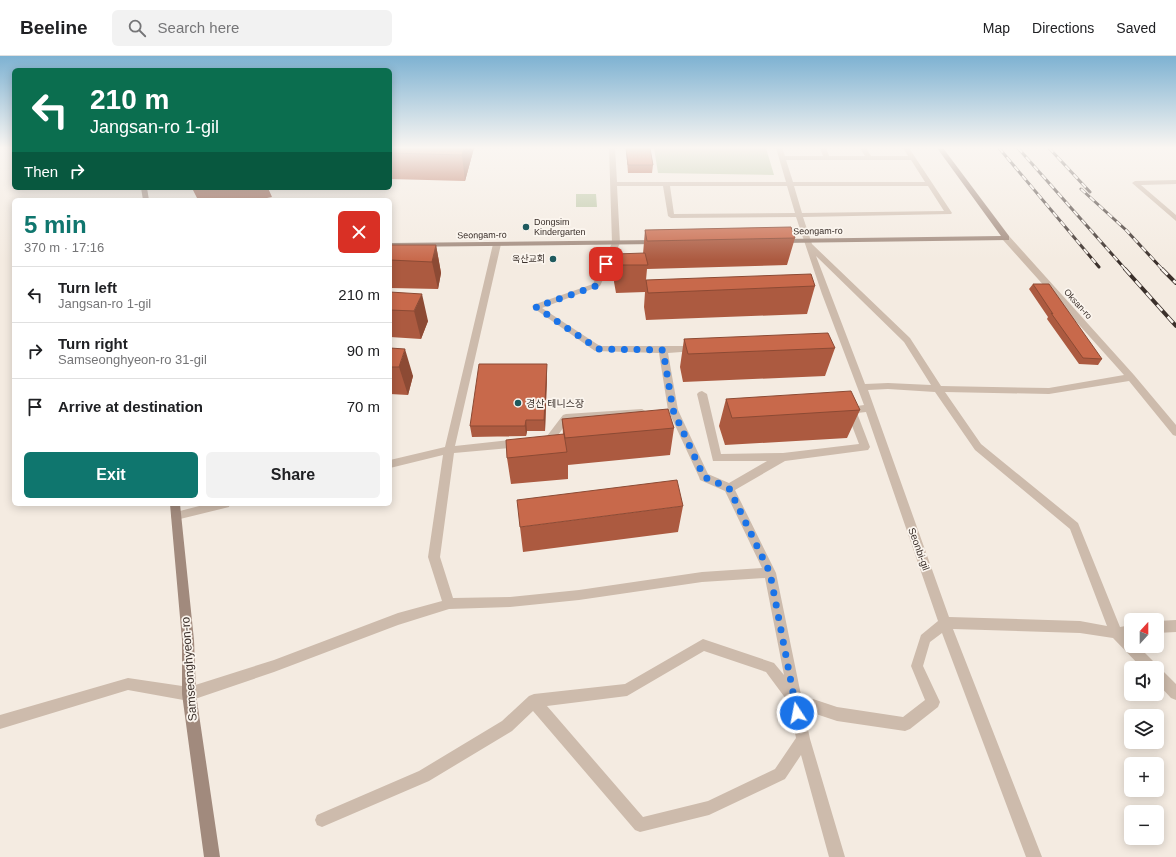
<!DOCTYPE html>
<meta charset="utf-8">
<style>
:root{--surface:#fff;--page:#f2f2f2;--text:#202124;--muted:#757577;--line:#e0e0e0;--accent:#0f766e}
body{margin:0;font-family:Arial,"Noto Sans KR",sans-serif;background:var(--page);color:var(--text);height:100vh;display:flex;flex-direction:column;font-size:15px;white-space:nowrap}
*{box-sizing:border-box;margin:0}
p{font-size:13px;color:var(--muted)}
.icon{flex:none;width:22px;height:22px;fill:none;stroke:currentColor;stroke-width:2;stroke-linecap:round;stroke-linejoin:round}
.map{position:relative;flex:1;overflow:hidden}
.side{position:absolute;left:12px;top:142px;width:380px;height:308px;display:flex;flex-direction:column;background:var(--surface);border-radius:6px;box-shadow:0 2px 10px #0003}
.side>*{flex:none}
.guide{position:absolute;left:12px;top:12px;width:380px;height:122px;border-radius:6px;box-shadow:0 2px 10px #0003;background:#0b6e4f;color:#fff;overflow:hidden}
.needle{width:26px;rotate:21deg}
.buttons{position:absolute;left:1124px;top:557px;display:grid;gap:8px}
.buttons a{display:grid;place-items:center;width:40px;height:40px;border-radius:6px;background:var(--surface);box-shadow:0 2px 10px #0003;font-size:20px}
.pin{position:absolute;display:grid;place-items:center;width:34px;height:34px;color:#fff;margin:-17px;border-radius:8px;box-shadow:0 2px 6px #0006}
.me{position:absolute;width:44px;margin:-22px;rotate:349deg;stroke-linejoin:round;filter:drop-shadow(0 0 3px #0008)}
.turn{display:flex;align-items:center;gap:14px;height:84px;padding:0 12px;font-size:18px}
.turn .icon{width:52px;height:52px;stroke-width:2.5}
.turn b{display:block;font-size:28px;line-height:34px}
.then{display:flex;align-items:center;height:38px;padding:0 12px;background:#0003;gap:8px;font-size:15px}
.round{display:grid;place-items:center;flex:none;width:42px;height:42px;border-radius:6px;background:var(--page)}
.overview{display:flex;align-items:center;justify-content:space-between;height:68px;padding:0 12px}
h1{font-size:24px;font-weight:700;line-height:30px;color:var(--accent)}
.cta{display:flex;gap:8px;margin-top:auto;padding:8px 12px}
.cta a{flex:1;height:46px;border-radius:6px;background:var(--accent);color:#fff;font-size:16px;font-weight:700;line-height:46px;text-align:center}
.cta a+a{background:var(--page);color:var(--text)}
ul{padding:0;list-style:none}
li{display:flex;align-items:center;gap:12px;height:56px;padding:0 12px;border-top:1px solid var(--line)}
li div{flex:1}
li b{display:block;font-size:15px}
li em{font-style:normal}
header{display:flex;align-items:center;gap:24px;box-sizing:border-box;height:56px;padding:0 20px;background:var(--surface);border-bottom:1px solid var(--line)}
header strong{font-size:19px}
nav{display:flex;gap:22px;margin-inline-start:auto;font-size:14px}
.search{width:280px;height:36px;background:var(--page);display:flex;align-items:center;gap:10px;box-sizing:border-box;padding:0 14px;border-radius:6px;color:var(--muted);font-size:15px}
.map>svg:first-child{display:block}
.green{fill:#b8c4a0}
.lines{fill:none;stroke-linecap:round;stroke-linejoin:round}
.street{fill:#cdbbac;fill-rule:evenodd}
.secondary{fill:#a18a7d;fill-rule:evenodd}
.rail-far1-casing{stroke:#3b302b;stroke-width:3}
.rail-casing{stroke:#3b302b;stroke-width:4}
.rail-far1{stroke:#fbf5ee;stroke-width:2;stroke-dasharray:6;stroke-linecap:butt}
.rail{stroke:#fbf5ee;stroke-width:2.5;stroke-dasharray:8;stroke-linecap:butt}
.wall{fill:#ac5a40}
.shaded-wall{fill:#8c4a34}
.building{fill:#c8694b;stroke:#8c4a34}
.route{stroke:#1a73e8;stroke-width:7;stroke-dasharray:0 12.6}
.poi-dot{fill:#1f5a5e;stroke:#fbf5ee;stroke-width:1.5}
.labels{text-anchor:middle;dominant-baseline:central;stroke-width:3.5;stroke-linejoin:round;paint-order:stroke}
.far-poi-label{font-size:9px;fill:#3b302b;stroke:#fbf5ee;text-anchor:start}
.far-street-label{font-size:9px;fill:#3b302b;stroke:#fbf5ee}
.poi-label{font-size:10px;fill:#3b302b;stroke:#fbf5ee;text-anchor:start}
.street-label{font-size:10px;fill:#3b302b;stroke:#fbf5ee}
.near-street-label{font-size:12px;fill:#3b302b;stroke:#fbf5ee}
</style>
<header>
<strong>Beeline</strong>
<div class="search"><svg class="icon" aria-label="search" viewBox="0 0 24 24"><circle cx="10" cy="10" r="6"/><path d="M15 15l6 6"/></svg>Search here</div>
<nav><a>Map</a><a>Directions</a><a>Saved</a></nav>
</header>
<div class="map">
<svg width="1176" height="801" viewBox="0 0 1176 801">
<rect width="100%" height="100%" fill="#f4ebe1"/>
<!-- green -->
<path class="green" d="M654,92h112l8,27 -116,-2z
M576,138h20l1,13h-21z"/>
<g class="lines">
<!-- street -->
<path class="street" d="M609,92h6l2,34h169l-10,-34h6l3,8h38l-3,-8h6l3,8h36l-5,-8h6l5,8h37l-5,-8h6l43,65 -1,1 -148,3 9,27 98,94 31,48 108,2 75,-13 -121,-135v-4h6l125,139 42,50v11l-3,-1 -44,-54 -80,13 -104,-2 36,52 97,79 42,104 11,-2v12h-2l2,2v7h7l18,18 1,4 5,2 14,14v16l-5,-2 -14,-15v-15h-15l-29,-30 -33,-5 -127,-4 89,228h-16l-84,-224 -12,9 -7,24 17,36 -2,5 -28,22 -5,2 -68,-10 -33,-11 6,29 35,118h-16l-28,-102 -16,24 -76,36 -69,17 -5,-2 -102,-119 -21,20 -83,50 -107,46 -5,-2 -2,-5 2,-5 102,-44 83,-50 27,-25 5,-2 91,-10 78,-45 71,24 10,12 -19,-97 -63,4 -123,18 -69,7 -61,2 -51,16 -124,47 -85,29 -61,-11 -128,39v-14l128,-37 61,9 85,-27 124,-47 44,-12 -14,-44 15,-102 -53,13v-8l55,-13 48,-203 4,-2 4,2 -46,202 65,-7 3,1 2,3 -2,3 -3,1 -66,6 -14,104 13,41 57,-1 69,-7 123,-18 60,-4 -37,-77 -25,-11 -1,-3 -31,-67 -9,-57 -64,-2 -63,-44 1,-2 60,-21 19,-41zM786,104h125l14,22h-132zM617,130h46l5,30 3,2 125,-1 26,77 42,111 -13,2 -5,3 13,34 -76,9 -62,1 -14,-60 -5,-3 -3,1 -2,2 16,67h54l-38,22 -21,-9 -30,-64 -10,-57 27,-2 3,-1 1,-2 -1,-2h-98l-58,-38 58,-22 20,-43zM670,130h117l8,27 -121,1zM794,130h134l16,25 -142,2zM816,200l88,86 27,43 -43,-2 -23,1zM888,333l47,3 40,58 95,79 37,97 -27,-5 -131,-4 -81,-227zM866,356l72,209 -17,14 -10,31 14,34 -22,17 -66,-10 -36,-12 -25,-122 -41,-83 50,-29 83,-11 2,-3 -13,-34zM704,595l62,21 23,31 7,35 -21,31 -67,32 -65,16 -96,-111 80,-10z
M1176,124v4l-35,1 35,30v6l-44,-38 3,-2z
M642,353l5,3 -5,3 -73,5 -16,22 -11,2 -3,-1 -2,-3 2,-3 8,-1 16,-21 3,-1z
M207,448h23l-1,3 -4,1 -49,12 -4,-1 -1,-3 1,-3 4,-1z
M1176,564v12l-19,1v-12z"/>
<!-- secondary -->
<path class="secondary" d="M937,92h6l66,88v4l-229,3 -4,-2 4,-2 221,-3z
M141,132h6l2,12h-6z
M656,184h3v4l-269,3v-4z
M170,448h10l14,136 2,54 24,163h-16l-22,-163v-54z"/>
<defs>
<path id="rail-far1" d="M999,92l100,119
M1018,92l108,122
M1049,92l41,44
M1081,133l45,41 37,40"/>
<path id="rail" d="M1125,213l51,57
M1162,213l14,14"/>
</defs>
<!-- rail-far1 casing -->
<use href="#rail-far1" class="rail-far1-casing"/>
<!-- rail casing -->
<use href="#rail" class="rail-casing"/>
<!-- rail-far1 -->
<use href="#rail-far1" class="rail-far1"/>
<!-- rail -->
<use href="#rail" class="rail"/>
</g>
<!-- wall -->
<path class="wall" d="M390,92h84l-9,33 -75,-2z
M626,92h24l3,17 -1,8h-24z
M645,174l150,8 -8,27 -140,4 -1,11 169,6 -8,28 -161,6 -2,-13 1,-15 -29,1 -2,-11 1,-28h28z
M390,189h46l5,28 -3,16 -48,-1z
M1033,228l69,75 -4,6 -19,-1 -32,-45 1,-2 -19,-28z
M390,236l38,29 -7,18 -31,-2z
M684,283l151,9 -10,28 -142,6 -3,-15z
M390,292l23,28 -5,19 -18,-1z
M547,319l-2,56h-18l-1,5 -54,1 -2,-11z
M726,343l134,11 -13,28 -122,7 -6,-19z
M562,363l112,9 -4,27 -102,10v14l-57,5 -4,-26 56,-24z
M683,450l-5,26 -155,20 -3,-25z"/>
<!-- shaded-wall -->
<path class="shaded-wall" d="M464,92h10l-9,33 -3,-26z
M192,132h76l4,9 -15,3h-59z
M436,189l5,28 -3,16 -6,-27z
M422,238l6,27 -7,18 -7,-28z
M405,293l8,27 -5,19 -9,-28z
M547,308v11l-2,56 -1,-11z
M526,364l1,11 -1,5 -1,-10z"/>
<!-- building -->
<path class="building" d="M390,92h74l-2,7 -72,-2z
M626,92h24l3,17h-25z
M791,171l4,11 -148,3 -2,-11z
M390,189h46l-4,17 -42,-2z
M645,197l3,12h-31l-2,-11z
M811,218l4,12 -167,7 -2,-13z
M1033,228h16l53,75 -19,-1 -32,-45 2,1z
M390,236l32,2 -8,17 -24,-1z
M828,277l7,15 -147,6 -4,-15z
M390,292l15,1 -6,18h-9z
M479,308h68l-3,56h-18l-1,6h-55z
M851,335l9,19 -128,8 -6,-19z
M668,353l6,19 -109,10 -3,-19z
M564,378l3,18 -60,6 -1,-18z
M677,424l6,26 -163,21 -3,-27z"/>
<!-- sky -->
<linearGradient id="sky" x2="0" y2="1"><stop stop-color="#7eb2d2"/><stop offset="0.45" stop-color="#faf6f2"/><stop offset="1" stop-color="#faf6f2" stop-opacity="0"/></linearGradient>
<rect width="1176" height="204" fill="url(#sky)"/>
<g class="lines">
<!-- route -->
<path class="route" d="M606,208l-10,22 -60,21 62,42 65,1 10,60 31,67 25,11 41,85 27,140"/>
</g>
<!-- markers -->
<g class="poi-dot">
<circle cx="526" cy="171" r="4"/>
<circle cx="553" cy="203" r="4"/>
<circle cx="518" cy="347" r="4"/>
</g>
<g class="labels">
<!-- far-poi labels -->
<g class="far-poi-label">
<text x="534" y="166">Dongsim<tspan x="534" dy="10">Kindergarten</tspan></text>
<text x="545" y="203" text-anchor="end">옥산교회</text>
</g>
<!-- far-street labels -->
<g class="far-street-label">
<text transform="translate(818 175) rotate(-1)">Seongam-ro</text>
<text transform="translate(482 179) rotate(-1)">Seongam-ro</text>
<text transform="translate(1078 248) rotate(48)">Oksan-ro</text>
</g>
<!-- poi labels -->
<g class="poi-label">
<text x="526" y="347">경산 테니스장</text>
</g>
<!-- street labels -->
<g class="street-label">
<text transform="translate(919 493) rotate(70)">Seonbi-gil</text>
</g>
<!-- near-street labels -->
<g class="near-street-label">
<text transform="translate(189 613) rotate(-94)">Samseonghyeon-ro</text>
</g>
</g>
</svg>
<div class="buttons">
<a><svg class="needle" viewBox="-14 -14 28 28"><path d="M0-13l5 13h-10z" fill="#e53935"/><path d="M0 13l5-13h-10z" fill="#757577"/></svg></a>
<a><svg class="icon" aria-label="sound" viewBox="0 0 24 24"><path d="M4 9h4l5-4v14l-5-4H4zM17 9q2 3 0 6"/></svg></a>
<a><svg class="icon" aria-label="layers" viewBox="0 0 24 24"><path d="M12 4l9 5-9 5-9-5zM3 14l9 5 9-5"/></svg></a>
<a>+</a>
<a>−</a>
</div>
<div class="pin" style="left:606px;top:208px;background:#d93025"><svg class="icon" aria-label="arrive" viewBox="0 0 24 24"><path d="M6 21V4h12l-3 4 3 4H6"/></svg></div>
<svg class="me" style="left:797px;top:657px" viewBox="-20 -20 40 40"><circle r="17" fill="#1a73e8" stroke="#fff" stroke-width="3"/><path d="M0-11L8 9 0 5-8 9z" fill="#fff"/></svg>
<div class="guide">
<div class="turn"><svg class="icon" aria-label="left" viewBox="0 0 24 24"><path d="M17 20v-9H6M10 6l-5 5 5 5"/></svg><div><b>210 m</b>Jangsan-ro 1-gil</div></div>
<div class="then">Then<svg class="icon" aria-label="right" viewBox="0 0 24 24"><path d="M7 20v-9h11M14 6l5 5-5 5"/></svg></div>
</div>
<section class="side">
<div class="overview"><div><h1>5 min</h1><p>370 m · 17:16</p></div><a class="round" style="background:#d93025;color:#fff"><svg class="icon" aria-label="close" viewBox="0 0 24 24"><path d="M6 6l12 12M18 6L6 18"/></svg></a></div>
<ul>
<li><svg class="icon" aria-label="left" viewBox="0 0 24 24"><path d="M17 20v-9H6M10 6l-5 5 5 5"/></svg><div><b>Turn left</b><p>Jangsan-ro 1-gil</p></div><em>210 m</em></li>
<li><svg class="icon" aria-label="right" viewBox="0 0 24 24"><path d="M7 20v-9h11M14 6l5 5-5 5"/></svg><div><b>Turn right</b><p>Samseonghyeon-ro 31-gil</p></div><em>90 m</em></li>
<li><svg class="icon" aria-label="arrive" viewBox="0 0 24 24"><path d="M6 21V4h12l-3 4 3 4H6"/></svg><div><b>Arrive at destination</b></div><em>70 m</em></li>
</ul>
<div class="cta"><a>Exit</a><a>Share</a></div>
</section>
</div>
